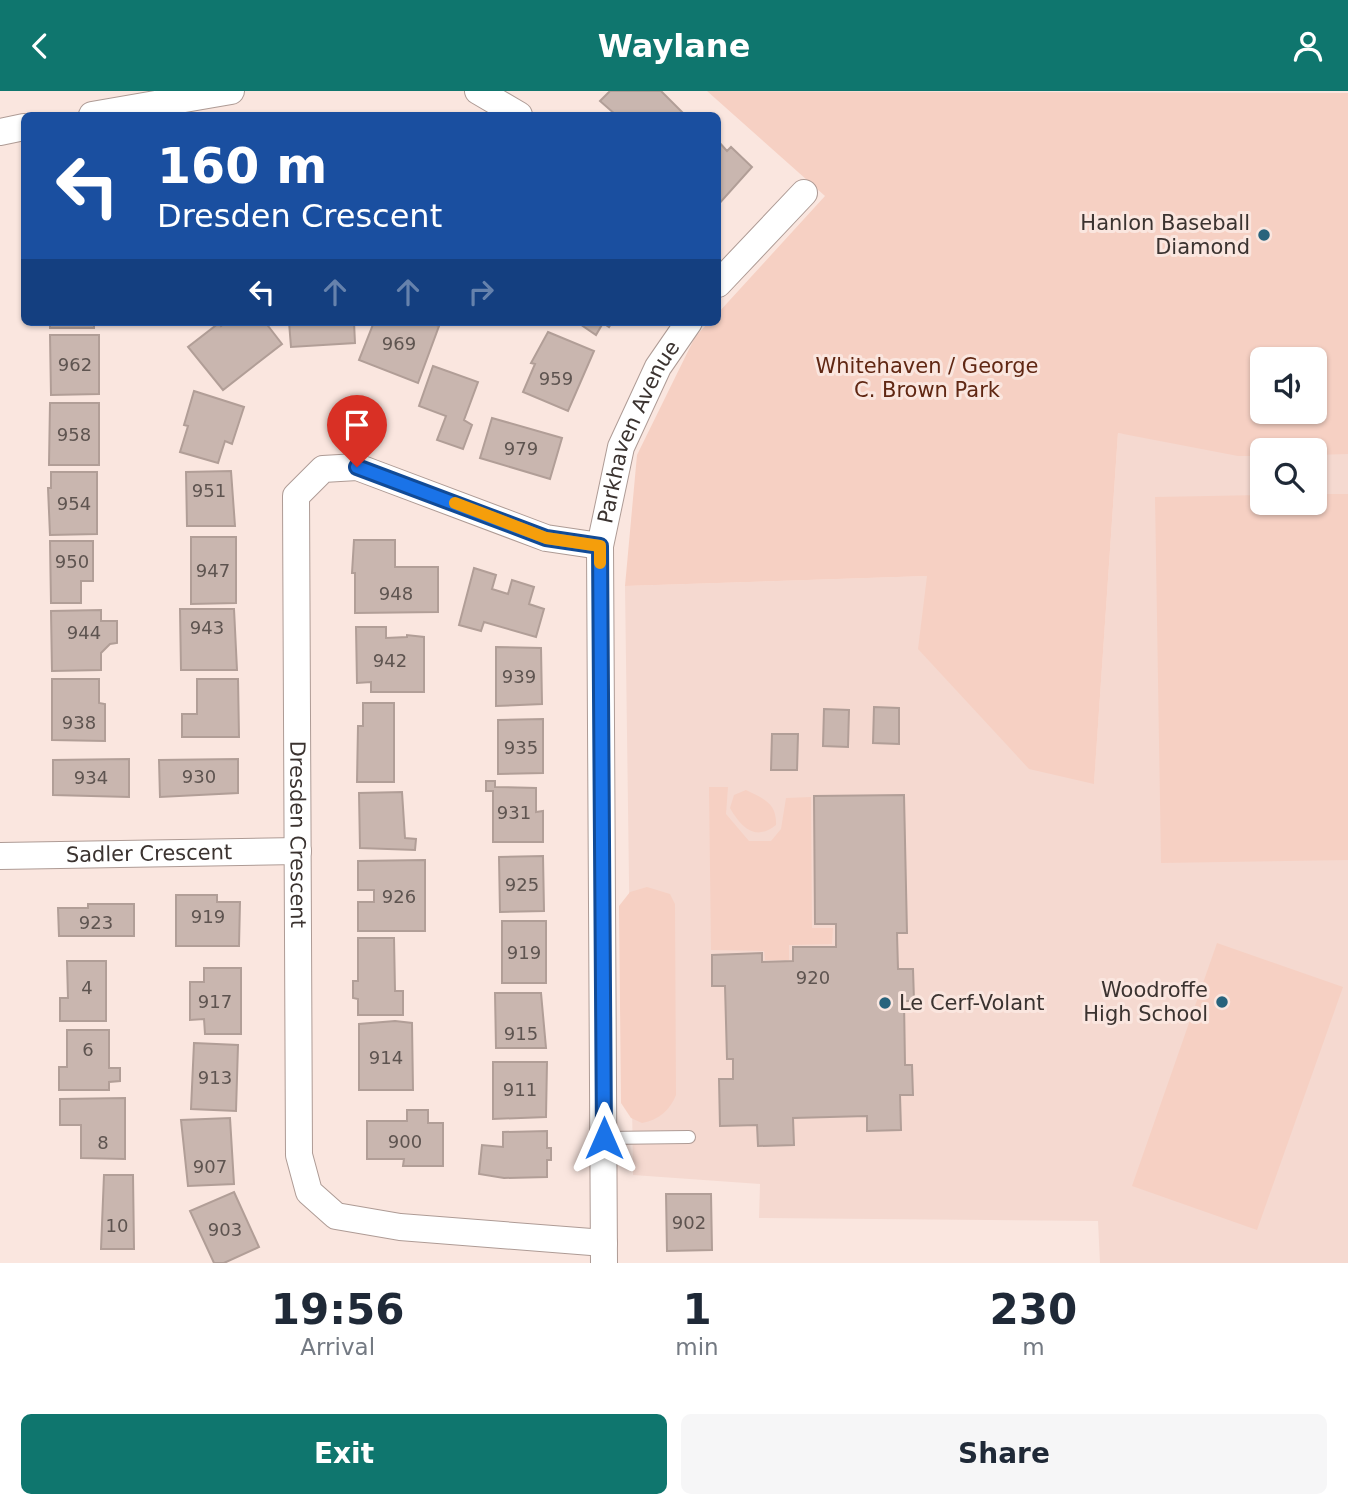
<!DOCTYPE html>
<style>
:root{--surface:#fff;--page:#f6f6f7;--text:#1f2937;--muted:#747a83;--accent:#0f766e}
body{margin:0;font-family:"DejaVu Sans",sans-serif;background:var(--page);color:var(--text);height:100vh;display:flex;flex-direction:column;font-size:26px;white-space:nowrap}
*{box-sizing:border-box;margin:0}
p{font-size:23px;color:var(--muted)}
.icon{flex:none;width:38px;height:38px;fill:none;stroke:currentColor;stroke-width:2;stroke-linecap:round;stroke-linejoin:round}
.map{position:relative;height:1172px;overflow:hidden}
.side{display:flex;flex-direction:column;background:var(--surface);flex:1}
.side>*{flex:none}
.hud{position:absolute;left:21px;top:21px;width:700px;height:214px;border-radius:10px;box-shadow:0 2px 5px #0004;background:#1a4fa0;color:#fff;overflow:hidden}
.controls{position:absolute;left:1250px;top:256px;display:grid;gap:14px}
.controls a{display:grid;place-items:center;width:77px;height:77px;border-radius:10px;background:var(--surface);box-shadow:0 2px 5px #0004;font-size:35px}
.pin{position:absolute;display:grid;place-items:center;width:60px;height:60px;color:#fff;margin:-72px -30px;border-radius:50% 50% 50% 0;rotate:-45deg;box-shadow:0 0 7px #0007}
.pin .icon{rotate:45deg}
.me{position:absolute;width:77px;margin:-38px;rotate:0deg;stroke-linejoin:round;filter:drop-shadow(0 0 5px #0008)}
.turn{display:flex;align-items:center;gap:24px;height:147px;padding:0 21px;font-size:32px}
.turn .icon{width:91px;height:91px;stroke-width:2.5}
.turn b{display:block;font-size:49px;line-height:60px}
.lanes{display:flex;align-items:center;height:66px;padding:0 21px;background:#0003;justify-content:center;gap:35px;direction:ltr}
.lanes .off{opacity:.35}
.eta{display:flex;justify-content:space-evenly;align-items:center;height:119px;text-align:center}
.eta b{font-size:42px;font-weight:800;line-height:49px}
.button{display:flex;gap:14px;margin-top:auto;padding:14px 21px}
.button a{flex:1;height:80px;border-radius:10px;background:var(--accent);color:#fff;font-size:28px;font-weight:800;line-height:80px;text-align:center}
.button a+a{background:var(--page);color:var(--text)}
header{display:flex;justify-content:space-between;align-items:center;height:91px;padding:0 21px;background:var(--accent);color:#fff;font-size:32px;font-weight:800}
.map>svg:first-child{display:block}
.built{fill:#f5d9d0}
.green{fill:#f6d0c3;fill-rule:evenodd}
.building{fill:#c9b6af;stroke:#b19e97;stroke-width:2}
.lines{fill:none;stroke-linecap:round;stroke-linejoin:round}
.service-casing{stroke:#ae9b95;stroke-width:14}
.minor-casing{stroke:#ae9b95;stroke-width:28}
.service{stroke:#fff;stroke-width:12}
.minor{stroke:#fff;stroke-width:26}
.route-casing{stroke:#114b97;stroke-width:18}
.route{stroke:#1a73e8;stroke-width:12}
.slow{stroke:#f59e0b;stroke-width:12}
.poi-dot{fill:#28637c;stroke:#fae6df;stroke-width:2.5}
.labels{text-anchor:middle;dominant-baseline:central;stroke-width:6;stroke-linejoin:round;paint-order:stroke}
.number-label{font-size:18px;fill:#5e5450}
.poi-label{font-size:21px;fill:#3b3330;stroke:#fae6df;text-anchor:end}
.park-label{font-size:21px;fill:#602713;stroke:#fae6df}
.street-label{font-size:21px;fill:#3b3330;stroke:#fae6df}
</style>
<header><svg class="icon" aria-label="back" viewBox="0 0 24 24"><path d="M15 5l-7 7 7 7"/></svg>Waylane<svg class="icon" aria-label="person" viewBox="0 0 24 24"><circle cx="12" cy="8" r="4"/><path d="M4 21q1-7 8-7t8 7"/></svg></header>
<div class="map">
<svg width="1348" height="1172" viewBox="0 0 1348 1172">
<rect width="100%" height="100%" fill="#fae6df"/>
<!-- built -->
<path class="built" d="M1118,342l144,17v52h52v-51h34v812h-248l-2,-42 -339,-3 1,-34 -127,-9 -8,-589 302,-10 167,207z"/>
<!-- green -->
<path class="green" d="M707,0l641,2v361l-34,1v-5h-52v6h-24l-120,-23 -24,351 -65,-15 -111,-120 9,-73 -302,10 12,-131 58,-118 14,-15h9v-9l107,-117zM1262,268h52v52h-52z
M1314,403h34v366l-187,3 -6,-366 107,-2v7h52z
M709,696h19l-2,27 23,27h22l10,-12 5,-31 25,-1 1,131h21l-1,16 -43,1v15h-24l-1,-9 -53,-1z
M746,699c18,9 31,13 30,35 -20,16 -34,4 -46,-17l4,-13z
M647,796l23,7 5,10 1,191c-6,15 -17,25 -34,28l-11,-5 -10,-15 -2,-197 11,-14z
M1217,852l126,44 -86,243 -125,-44z"/>
<!-- building -->
<path class="building" d="M610,0h51l21,21 -3,3h-63l-16,-14z
M718,50l9,10 4,-4 21,20 -34,38z
M50,231h44v6h-44z
M226,231h39l17,22 -59,46 -35,-43 31,-24 2,3z
M289,231h65l1,21 -64,4z
M374,231h55l10,4 -21,57 -59,-23z
M577,231h35l-3,5 -6,-4 -7,12z
M548,241l46,19 -26,60 -45,-19 12,-28 -4,-1z
M50,244h49v59l-48,1z
M433,275l45,16 -14,38 8,5 -9,24 -26,-9 9,-24 -27,-10z
M194,300l50,16 -12,37 -7,-3 -7,22 -38,-11 8,-26 -4,-1z
M50,312h49v62h-50z
M492,327l70,20 -12,41 -70,-21z
M231,380l4,55h-48l-1,-54z
M51,381h46v62l-47,1 -2,-47h3z
M191,446h45v66l-45,1z
M354,449h41v27h43v45l-83,1v-40h-3z
M50,450h43v40h-12v22h-30z
M474,477l22,7 -4,14 16,5 4,-14 22,7 -5,17 15,5 -8,28 -52,-15 -3,9 -22,-6z
M180,518h54l3,61h-56z
M101,519v11h16v22l-7,1 -9,9v17l-49,1 -1,-60z
M356,536h30v11l21,-1v-2l17,2v55h-53v-10l-14,1z
M496,556l45,1 1,56 -46,2z
M52,588h47v24l6,1v37l-53,-1z
M197,588h41l1,58h-57v-23h15z
M363,612h31v79h-37l1,-56h5z
M874,616l25,1v36l-26,-1z
M824,618l25,1 -1,37 -25,-1z
M543,628v54l-45,1v-54z
M772,643h26l-1,36h-26z
M129,668v38l-76,-2v-35z
M238,668v34l-78,4 -1,-37z
M486,690h9v6l41,1v24l7,-1v31h-50v-51h-7z
M402,701l3,46 11,1 -1,11 -55,-2 -1,-55z
M904,704l3,138h-10l1,36h15l1,32h-10l1,64h7l1,30h-13l1,35 -34,1v-15l-74,2 1,27 -36,1 -1,-21 -37,1 -1,-47h14v-20h-6l-2,-73h-13v-31l50,-2v9l31,-1v-14h43v-23h-21l-1,-128z
M543,765l1,55 -44,1 -1,-55z
M425,769v71h-67v-29h16v-12h-16v-29z
M176,804h41v7h23l-1,44h-63z
M88,813h46v32h-75l-1,-28h30z
M502,830h44v62h-44z
M358,847h36l1,53h8v24h-45v-16l-5,-1v-17h5z
M67,870h39v60h-46v-23h8z
M204,877h37v66h-36l-1,-15 -14,1v-38h14z
M495,902h46l5,55h-50z
M395,930l17,2 1,67h-54v-66z
M67,939h42v38h11v13l-11,1v8h-50v-23h8z
M194,952l44,2 -2,66 -45,-2z
M493,971h54l-1,55 -53,2z
M125,1007v61l-44,-1v-33h-21v-26z
M407,1019h21v13h15v43h-40l1,-7h-37v-38h40z
M230,1027l4,66 -46,2 -7,-66z
M547,1040v17h4v12h-4v17l-43,1 -25,-4 3,-29 21,2v-15z
M104,1084h29l1,74h-33z
M234,1101l25,55 -35,16h-10l-24,-52z
M666,1103h45l1,56 -45,1z"/>
<g class="lines">
<defs>
<path id="service" d="M604,1047l85,-1"/>
<g id="minor">
<path d="M478,0l41,24"/>
<path d="M92,24l139,-24"/>
<path d="M0,41l24,-5"/>
<path d="M718,193l86,-91"/>
<path id="s1" d="M600,455l-54,-8 -189,-71 -34,2 -27,27 3,659 10,37 27,24 64,11 204,16"/>
<path id="s2" d="M0,765l298,-5"/>
<path id="s3" d="M604,1172l-4,-717 21,-99 37,-80 31,-45"/>
</g>
</defs>
<!-- service casing -->
<use href="#service" class="service-casing"/>
<!-- minor casing -->
<use href="#minor" class="minor-casing"/>
<!-- service -->
<use href="#service" class="service"/>
<!-- minor -->
<use href="#minor" class="minor"/>
</g>
<g class="lines">
<defs>
<path id="route" d="M357,376l189,71 54,8 4,592"/>
</defs>
<!-- route casing -->
<use href="#route" class="route-casing"/>
<!-- route -->
<use href="#route" class="route"/>
<!-- slow -->
<path class="slow" d="M455,412l91,35 54,8v17"/>
</g>
<!-- markers -->
<g class="poi-dot">
<circle cx="1264" cy="144" r="7"/>
<circle cx="1222" cy="911" r="7"/>
<circle cx="885" cy="912" r="7"/>
</g>
<g class="labels">
<!-- number labels -->
<g class="number-label">
<text x="399" y="252">969</text>
<text x="75" y="273">962</text>
<text x="556" y="287">959</text>
<text x="74" y="343">958</text>
<text x="521" y="357">979</text>
<text x="209" y="399">951</text>
<text x="74" y="412">954</text>
<text x="72" y="470">950</text>
<text x="213" y="479">947</text>
<text x="396" y="502">948</text>
<text x="207" y="536">943</text>
<text x="84" y="541">944</text>
<text x="390" y="569">942</text>
<text x="519" y="585">939</text>
<text x="79" y="631">938</text>
<text x="521" y="656">935</text>
<text x="199" y="685">930</text>
<text x="91" y="686">934</text>
<text x="514" y="721">931</text>
<text x="522" y="793">925</text>
<text x="399" y="805">926</text>
<text x="208" y="825">919</text>
<text x="96" y="831">923</text>
<text x="524" y="861">919</text>
<text x="813" y="886">920</text>
<text x="87" y="896">4</text>
<text x="215" y="910">917</text>
<text x="521" y="942">915</text>
<text x="88" y="958">6</text>
<text x="386" y="966">914</text>
<text x="215" y="986">913</text>
<text x="520" y="998">911</text>
<text x="405" y="1050">900</text>
<text x="103" y="1051">8</text>
<text x="210" y="1075">907</text>
<text x="689" y="1131">902</text>
<text x="117" y="1134">10</text>
<text x="225" y="1138">903</text>
</g>
<!-- poi labels -->
<g class="poi-label">
<text x="1250" y="132">Hanlon Baseball<tspan x="1250" dy="24">Diamond</tspan></text>
<text x="1208" y="899">Woodroffe<tspan x="1208" dy="24">High School</tspan></text>
<text x="899" y="912" text-anchor="start">Le Cerf-Volant</text>
</g>
<!-- park labels -->
<g class="park-label">
<text x="927" y="275">Whitehaven / George<tspan x="927" dy="24">C. Brown Park</tspan></text>
</g>
<!-- street labels -->
<g class="street-label">
<text stroke="none"><textPath href="#s3" startOffset="838">Parkhaven Avenue</textPath></text>
<text stroke="none"><textPath href="#s1" startOffset="667">Dresden Crescent</textPath></text>
<text stroke="none"><textPath href="#s2" startOffset="149">Sadler Crescent</textPath></text>
</g>
</g>
</svg>
<div class="controls">
<a><svg class="icon" aria-label="sound" viewBox="0 0 24 24"><path d="M4 9h4l5-4v14l-5-4H4zM17 9q2 3 0 6"/></svg></a>
<a><svg class="icon" aria-label="search" viewBox="0 0 24 24"><circle cx="10" cy="10" r="6"/><path d="M15 15l6 6"/></svg></a>
</div>
<div class="pin" style="left:357px;top:376px;background:#d93025"><svg class="icon" aria-label="arrive" viewBox="0 0 24 24"><path d="M6 21V4h12l-3 4 3 4H6"/></svg></div>
<svg class="me" style="left:604px;top:1047px" viewBox="-20 -20 40 40"><path d="M0-17L14 15 0 8-14 15z" fill="#1a73e8" stroke="#fff" stroke-width="4"/></svg>
<div class="hud">
<div class="turn"><svg class="icon" aria-label="left" viewBox="0 0 24 24"><path d="M17 20v-9H6M10 6l-5 5 5 5"/></svg><div><b>160 m</b>Dresden Crescent</div></div>
<div class="lanes"><svg class="icon" aria-label="left" viewBox="0 0 24 24"><path d="M17 20v-9H6M10 6l-5 5 5 5"/></svg><svg class="icon off" aria-label="ahead" viewBox="0 0 24 24"><path d="M12 20V5M6 11l6-6 6 6"/></svg><svg class="icon off" aria-label="ahead" viewBox="0 0 24 24"><path d="M12 20V5M6 11l6-6 6 6"/></svg><svg class="icon off" aria-label="right" viewBox="0 0 24 24"><path d="M7 20v-9h11M14 6l5 5-5 5"/></svg></div>
</div>
</div>
<section class="side">
<div class="eta">
<div><b>19:56</b><p>Arrival</p></div>
<div><b>1</b><p>min</p></div>
<div><b>230</b><p>m</p></div>
</div>
<div class="button"><a>Exit</a><a>Share</a></div>
</section>
